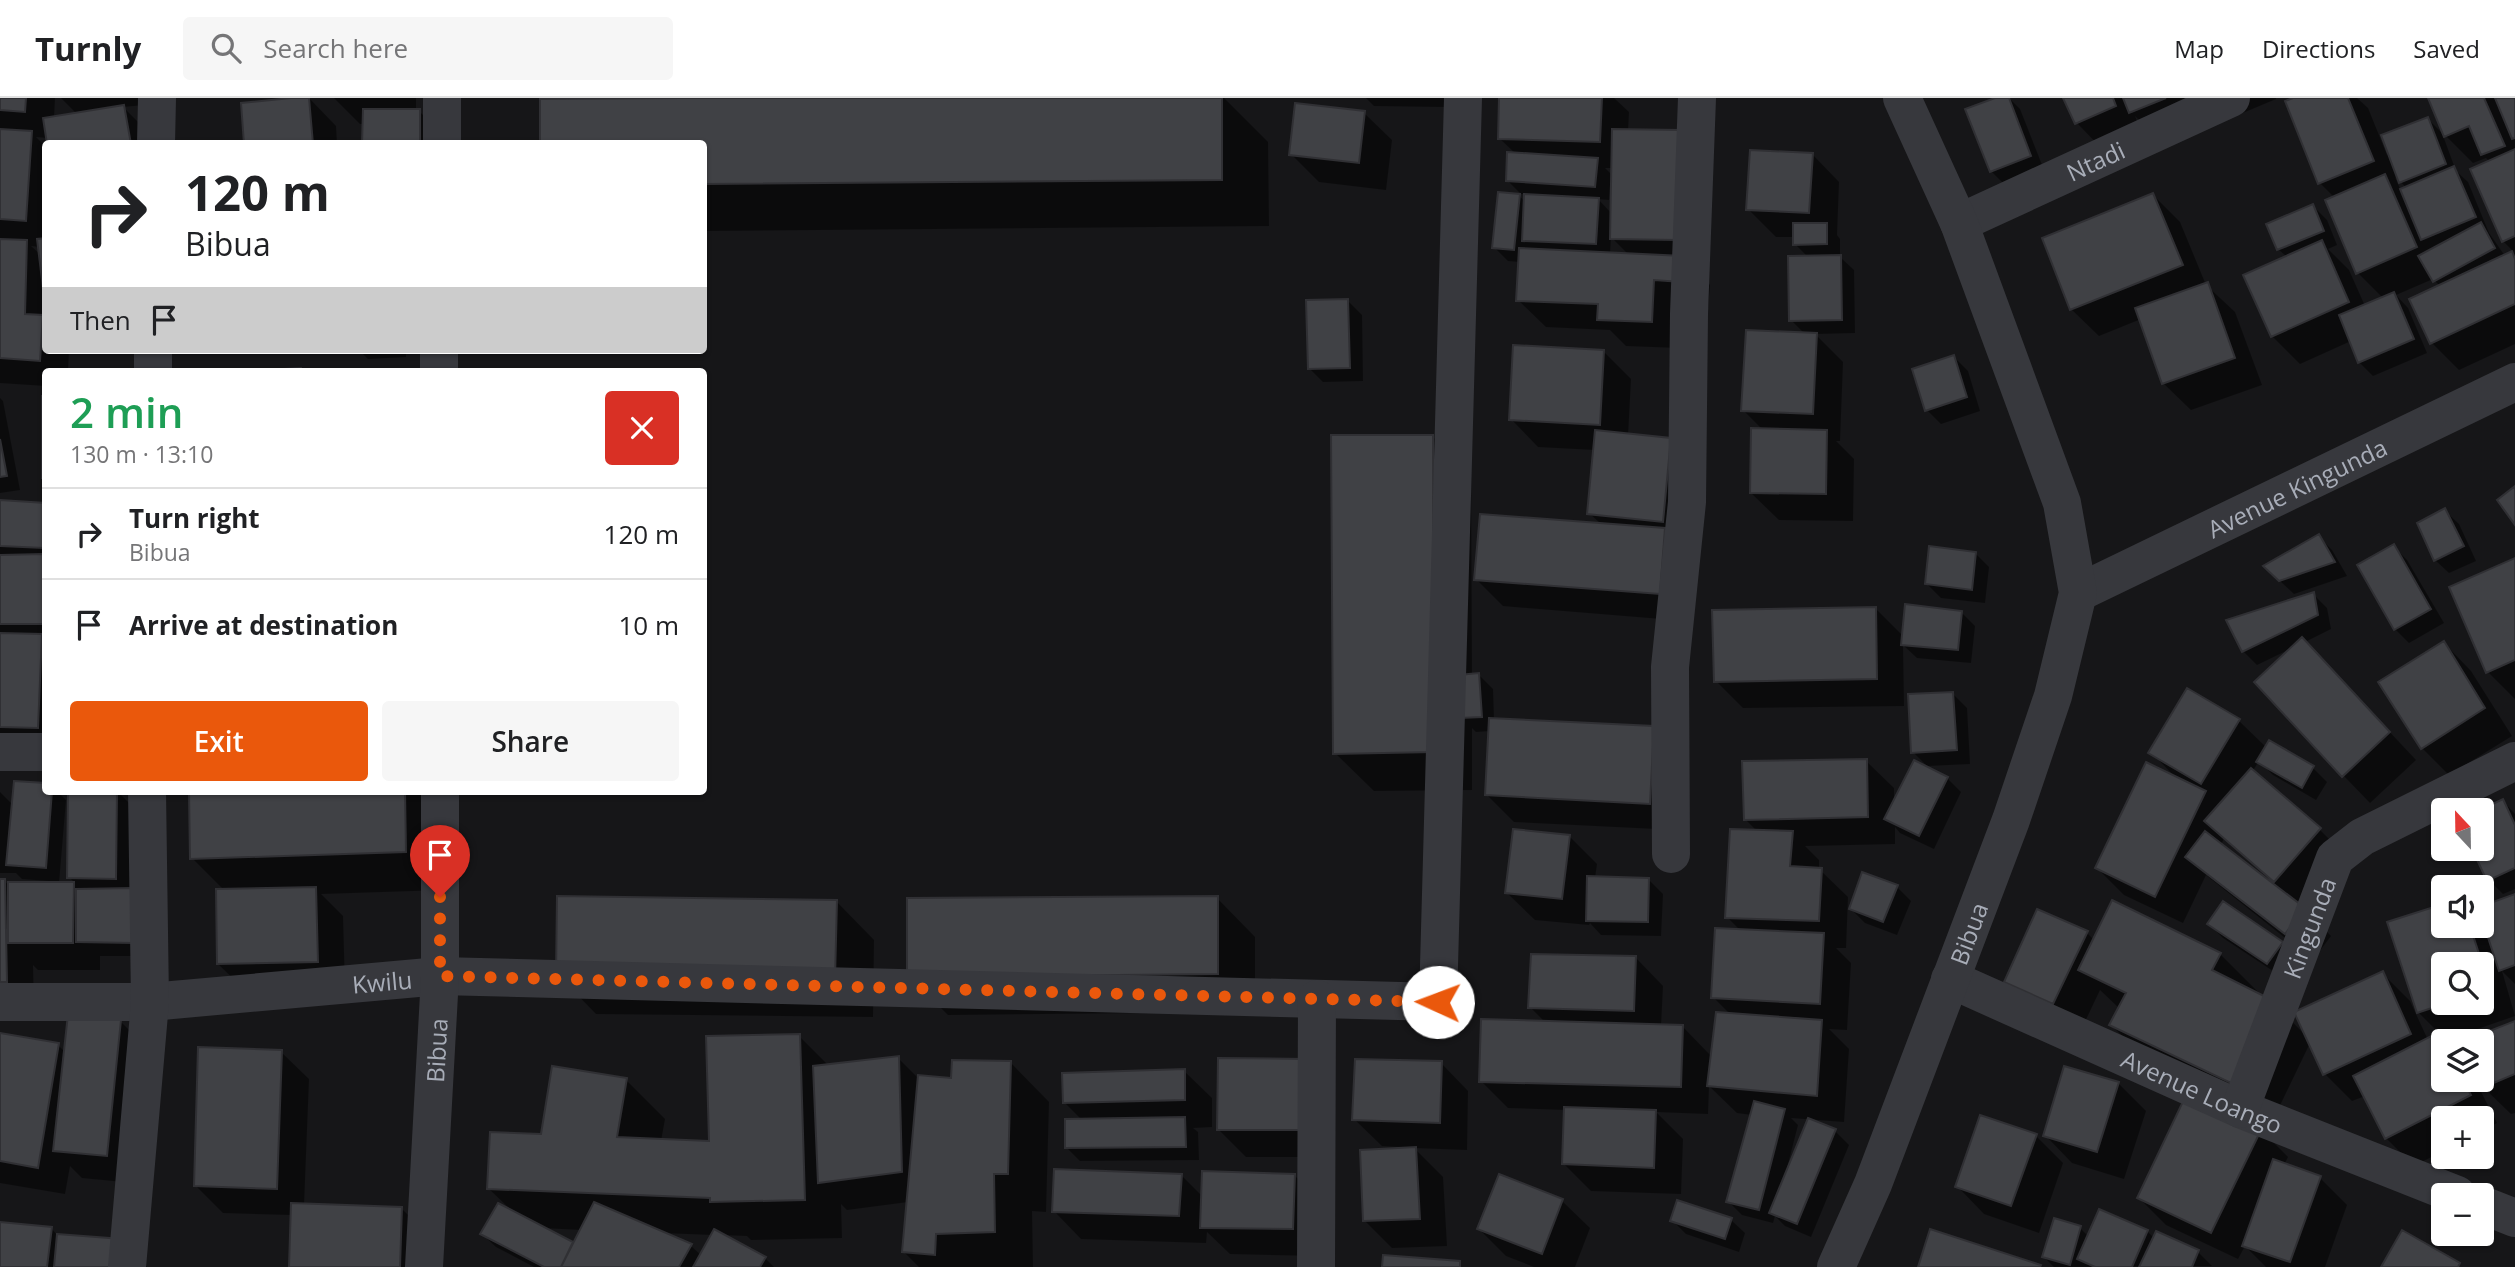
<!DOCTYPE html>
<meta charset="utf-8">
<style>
:root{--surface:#fff;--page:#f6f6f6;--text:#202124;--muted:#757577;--line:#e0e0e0;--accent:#ea580c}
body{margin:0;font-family:"Open Sans",sans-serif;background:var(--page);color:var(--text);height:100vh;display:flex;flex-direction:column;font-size:26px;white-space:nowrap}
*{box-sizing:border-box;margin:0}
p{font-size:23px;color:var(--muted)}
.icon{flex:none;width:38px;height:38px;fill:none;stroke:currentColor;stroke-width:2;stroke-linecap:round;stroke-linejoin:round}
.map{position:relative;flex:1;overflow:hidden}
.drawer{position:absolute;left:42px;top:270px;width:665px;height:427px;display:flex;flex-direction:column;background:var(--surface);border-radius:7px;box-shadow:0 2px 5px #0004}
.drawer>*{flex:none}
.hud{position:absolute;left:42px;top:42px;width:665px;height:214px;border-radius:7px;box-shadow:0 2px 5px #0004;background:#fff;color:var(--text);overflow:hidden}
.needle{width:46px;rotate:338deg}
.controls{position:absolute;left:2431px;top:700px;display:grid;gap:14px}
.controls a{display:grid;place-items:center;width:63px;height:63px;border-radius:7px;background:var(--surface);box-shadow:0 2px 5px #0004;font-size:35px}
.pin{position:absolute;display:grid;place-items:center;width:60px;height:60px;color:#fff;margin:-72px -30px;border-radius:50% 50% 50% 0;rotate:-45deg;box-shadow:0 0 7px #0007}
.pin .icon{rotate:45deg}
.me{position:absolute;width:77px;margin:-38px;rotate:272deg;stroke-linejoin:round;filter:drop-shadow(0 0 5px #0008)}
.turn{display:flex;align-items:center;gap:24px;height:147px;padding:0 28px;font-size:32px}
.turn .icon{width:91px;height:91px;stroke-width:2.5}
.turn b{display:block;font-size:49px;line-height:60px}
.then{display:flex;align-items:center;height:66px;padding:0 28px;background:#0003;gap:14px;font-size:26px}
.round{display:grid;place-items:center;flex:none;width:74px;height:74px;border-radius:7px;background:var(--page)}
.summary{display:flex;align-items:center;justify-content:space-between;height:119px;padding:0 28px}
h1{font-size:42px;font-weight:600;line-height:52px;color:#1e9e55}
.primary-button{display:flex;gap:14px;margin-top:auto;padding:14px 28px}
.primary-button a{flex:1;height:80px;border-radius:7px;background:var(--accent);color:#fff;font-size:28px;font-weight:600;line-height:80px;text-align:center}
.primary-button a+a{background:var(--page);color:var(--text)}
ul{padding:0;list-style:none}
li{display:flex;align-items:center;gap:21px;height:91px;padding:0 28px;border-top:2px solid var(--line)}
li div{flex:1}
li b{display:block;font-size:26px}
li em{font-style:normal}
header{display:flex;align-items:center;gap:42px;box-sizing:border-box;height:98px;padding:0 35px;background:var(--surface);border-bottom:2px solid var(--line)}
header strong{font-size:33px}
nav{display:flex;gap:38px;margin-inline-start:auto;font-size:24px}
.search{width:490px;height:63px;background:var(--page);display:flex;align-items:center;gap:18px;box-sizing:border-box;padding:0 24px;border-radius:7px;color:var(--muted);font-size:26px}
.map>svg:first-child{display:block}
.shadow{fill:#0007;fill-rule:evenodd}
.building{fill:#404145;stroke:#303034;stroke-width:2}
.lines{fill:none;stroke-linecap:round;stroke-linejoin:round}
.minor{stroke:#37383d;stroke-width:38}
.route{stroke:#ea580c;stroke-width:12;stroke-dasharray:0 21.6}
.labels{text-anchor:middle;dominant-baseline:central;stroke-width:5;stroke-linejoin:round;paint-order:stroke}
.street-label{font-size:24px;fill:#a8adb8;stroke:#111113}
</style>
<header>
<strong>Turnly</strong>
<div class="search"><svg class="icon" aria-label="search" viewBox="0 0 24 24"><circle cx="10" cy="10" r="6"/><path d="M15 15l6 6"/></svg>Search here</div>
<nav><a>Map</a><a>Directions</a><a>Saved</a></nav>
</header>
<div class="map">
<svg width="2515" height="1169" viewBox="0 0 2515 1169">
<rect width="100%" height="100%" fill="#161618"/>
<!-- shadow -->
<path class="shadow" d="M0,0h55l-1,20 23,-4 -16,-16h104v5l-42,4 28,28 2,9h-104l-1,-6 -12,-1 10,10v203h23l-1,21h-22v15l-46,-3zM31,148l9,1 1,8z
M309,0l27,28 1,18h-91z
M334,0h82v13h3l14,14v19h-69v-20h-4z
M884,0h340l44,44 1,84 -565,5v-87z
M1366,0h78v9l-70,-1z
M1501,0h113l15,14 -1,19 63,135 19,19 -2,23 -29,40 -53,-2 -16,-16 -64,-3 -28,-27 2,-38 -12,-1 -14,-14 25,-51 7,6v-8h-5l-14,-14 9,-26 -17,-16zM1605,70h8v8zM1610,87h3l-1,29 -14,-15 11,1zM1611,139l18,18 -19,-1z
M2000,0h9l11,11 24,61 -39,15 -14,-14z
M2065,0h125l-32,41 -23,-23 7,17 -38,18 -27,-28z
M2221,0h55v1l-38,16z
M2298,0h59l11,10 19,47 41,-36 14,14 14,38 12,11 21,51 16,23 9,-4 -11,-11 -13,-79 -4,-4 -13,5 -27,-27 -16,-38h85v246l-56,26 -27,-27 8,-57 -7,-7 -37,16 12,13 19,45 -54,23 -14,-14 -8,-21 -51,23 -28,-28 15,-79 -9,-8 35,-43 14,14 10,25 -9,4 21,21 16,36 18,-8 -25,-25 -23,-75 -15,-15zM2395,79l12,11 -6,3z
M1364,15l28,27 -6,50 -67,-8 -28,-28z
M1812,56l27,28 -2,53 3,4v18l14,13 1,63 -40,1 28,28 -3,79h-4l18,18 -1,62 -74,-1 -28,-27 12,-63 -20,-20 62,-76 -14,-14 17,-63 -13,-13v-7h-19l-28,-28z
M2153,97l27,27 26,63 29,27 27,73 -71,25 -28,-27 -22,-64 -42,17 -28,-27z
M1348,203l14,14 1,66 -40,1 -14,-14z
M359,252h47v7l-38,2z
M1604,254l27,27 -3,57 42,4 16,181 -183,-15 -27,-27 125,-55 -12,-11 6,-63 -57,-3 -27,-28z
M1954,259l14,14 12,40 -39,13 -14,-14z
M0,300l3,3 17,89 -20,3z
M1432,338l39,39 1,201 7,-1 14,14 1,31 187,35 -4,75 -163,-8 -27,-27 3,-64 -14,1 -4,-4v62l-98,1 -39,-38z
M0,404l46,2v250l-46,-18z
M2445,413l14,13 17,37 -27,12 -14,-13z
M2318,438l14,14 15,26 -53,18 -15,-14z
M2394,449l13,13 37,63 -35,20 -14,-14z
M1975,455l14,14 -4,36 -44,-5 -14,-14z
M2515,462v139l-27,-27z
M2313,496l14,14 4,21 -26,13 111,118 -46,43 -27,-28 -53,-126 -33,16 -14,-14z
M1876,511l27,27 58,-24 14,14 -4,37 -54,-5 -14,-13 1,61 -161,2 -27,-27z
M2444,545l27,28 41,65 -63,39 -27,-27z
M2188,593l51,30 28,27 3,-5 43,25 14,14 -11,18 -43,-25 -14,-14 -7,11 68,58 27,27 -44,51 28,28 -18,24 -107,-85 -23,48 -59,-28 -27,-27 78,-91 -24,-25zM2224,740l42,38 -2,2 -43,-33z
M1953,596l14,14 3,56 -43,2 -14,-14z
M1866,663l28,27v15l53,-25 14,14 -27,57 -34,-16 -5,-6v17l-90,2 14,14v9l29,28 -2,51h-10l15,15 -4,67 -18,-1 20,20 -5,73 -53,-4 7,7 -11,43 2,1 46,-38 14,14 -38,92 -26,-11 -10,-10 -2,7 -31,-8 -14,-14 24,-86 -15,-2 -28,-27 -1,28 -52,-2 27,27 -2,55 -90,-3 -27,-27 2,-54 -58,-2 -27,-27 65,-58 -16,-16 106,-49 27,28 -2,40 22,1 29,30 19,-42 -18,-18 28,-66 -14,-14 30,-86 -12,-12z
M46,693h11l9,9 -7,83h16l-6,-6v-86h48l27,27 2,138h-46v14h-62l-5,-5 1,44 -34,1v-129h4l6,5 38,-3v-2l-26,-2 -6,-6h-16v-81l13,13z
M191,693h241l12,99 -123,4 22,22 2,73 -99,2 -28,-27 6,-74 -32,-32z
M2503,703l12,13v75l-12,5 -14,-14 -15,-31h8v-38z
M1569,738l28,28 -2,14 54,2 14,14 -2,42 -60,-1 -11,-12 -1,2 -54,-5 -28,-27z
M1897,789l14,14 -14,34 -32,-12 -14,-14z
M2515,798v88l-13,-13 13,45 -72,25v39h32l22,43 -15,8v-13h-39v33l-29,15 -28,-28 -21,-42 -13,5 -27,-27 -15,-31 -38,79 -122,-59 -39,-38 9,-16 -20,-19 -19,40 -48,-21 -27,-28 80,-49 8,8 126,14 39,39 -2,2 16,7 33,34 76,-63 28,28 18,39 12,-6 -22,-22 25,-106v20h39v-5l4,5 -4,-18zM2443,866h39v39h-39z
M1217,800l38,39v75l-307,3 -39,-39z
M836,803l38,39 -1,77 -277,-3 -38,-39z
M2209,826l73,19 13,14 -13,20 -59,-39z
M121,924l27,27 -14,134 -52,-5 -12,-12 -5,28 -65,-11v-148l58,10 7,7z
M2515,925v90l-4,1 -28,-27 -3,-7 2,-39h-13z
M799,938l30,30 69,-8 22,22h33l58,-17 38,39 -3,110 -14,-1 1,56h-114l-15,-15 4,-50 -61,8 -6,-6 1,34 -91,2 -4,-4 -25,-1 43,23 9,9h-240l-38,-20 -14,-13 30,-23 -23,-22 53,-53 84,-56 39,39 -4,22 50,2zM542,1130l40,2 -8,15zM662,1135l51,2 -11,21 -11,-10z
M281,954l28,27 -5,126 97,3 28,28 -1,31h-138l2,-52 -69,-2 -28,-28z
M1220,962l111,97h-85l-28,-28z
M1441,965l27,28 -1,59 -53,-2 29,29 4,69 -55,2 -27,-27 35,-74 -18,-1 -28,-27z
M1184,973l28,27v29l-19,1 5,4 1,28 -119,1 -14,-14 16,-27 -17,-17z
M2118,985l28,28 -22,68 -52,-16 -27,-28z
M2261,1032l27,27 -4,8 36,13 27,27 -22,62h-59l-21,-21 -7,13 -72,-34 -27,-27z
M2036,1038l27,27 -24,70 -55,-19 -27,-28z
M1181,1077l22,22 92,-21 27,27 -2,53 -90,-2 -23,-22 -1,11 -125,-4 -27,-28z
M1562,1103l28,27 -15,39h-41l-28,-11 -27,-27z
M1672,1122h59l14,13 -6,19 -53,-18z
M0,1126l51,4 7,8 63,5 26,26h-147z
M2080,1130l9,9 58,-6 7,7 3,-5 41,19 14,14 -158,1 -10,-10z"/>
<!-- building -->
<path class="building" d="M0,0h26l-1,14 -25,-2z
M291,0h18l4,46h-69l-3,-41z
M681,0h541v82l-518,4v-40h-164v-45z
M1499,0h103l-2,44 -102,-3z
M1995,0h14l22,58 -41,16 -25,-63z
M2063,0h50l3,8 -41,18z
M2123,0h43l-37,15z
M2293,0h55l26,63 -56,23 -33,-83z
M2428,0h56l21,48 -24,9 -12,-29 -25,11z
M2495,0h20v40l-3,1z
M1295,5l70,8 -6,52 -70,-8z
M124,7l7,39h-84l-4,-26z
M363,11h57v35h-58z
M2428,19l18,47 -47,19 -18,-48z
M0,31l32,2 -6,90 -26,-2z
M1612,31l68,1 -3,110 -67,-1z
M2515,51v87l-13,6 -32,-73z
M1750,52l63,3 -4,60 -63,-3z
M1507,54l91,6 -3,29 -89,-6z
M2454,68l22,51 -55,23 -21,-51z
M2385,76l32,73 -61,27 -31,-74z
M1498,94l22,2 -6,56 -22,-2z
M2153,95l30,72 -113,45 -28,-72z
M1524,96l75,4 -3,46 -74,-3z
M2313,106l11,27 -47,19 -11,-26z
M2481,124l14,26 -62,34 -15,-26z
M1793,125h34v21l-34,1z
M46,140v67h-1l-8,-66z
M0,141l27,1 -2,74 18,1 -3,46 -40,-3z
M2322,142l27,62 -78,35 -28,-62z
M1519,150l164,8 -2,26 -27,-2 -2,42 -55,-2 1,-16 -82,-3z
M2512,153l3,8v45l-85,40 -21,-45z
M1841,157l1,65 -53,1 -1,-65z
M2208,184l27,76 -73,26 -27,-76z
M2394,194l20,47 -56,24 -19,-48z
M1348,201l2,69 -42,1 -2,-69z
M1746,232l71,3 -4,81 -72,-3z
M1513,247l91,5 -4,75 -91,-5z
M1954,257l13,42 -42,14 -13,-42z
M301,270l1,3h-48l10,-1z
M42,298h4v82h-4z
M1751,330l76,2 -1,64 -76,-1z
M1595,332l76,8 -8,84 -76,-8z
M1331,337h102l1,317 -101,2z
M0,341l7,37 -7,1z
M2515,388v39l-18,-25z
M0,402l46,3 -2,45 -44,-2z
M2445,410l19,38 -30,15 -17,-38z
M1480,416l185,14 -5,66 -186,-14z
M2319,436l16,28 -56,19 -16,-15z
M2394,446l37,65 -37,21 -37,-65z
M1929,448l47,6 -4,38 -47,-6z
M43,456v70h-43v-69z
M2515,460v102l-29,13 -37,-86z
M2314,494l4,23 -76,37 -16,-32z
M1905,506l57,7 -4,39 -57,-5z
M1876,509l1,72 -163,3 -2,-72z
M0,535l42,1 -4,94 -38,-1z
M2302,539l88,95 -48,45 -88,-95z
M2444,543l41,67 -64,41 -43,-67z
M1479,575l3,44 -22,1 -2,-43z
M2187,590l53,31 -39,65 -53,-31z
M1953,594l4,58 -46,3 -3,-59z
M1489,620l165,8 -4,78 -165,-9z
M2269,642l45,26 -12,22 -46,-26z
M1867,661l1,58 -124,3 -2,-59z
M1914,662l34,17 -29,59 -35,-17z
M2146,664l60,29 -51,106 -60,-29z
M2251,670l70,60 -47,54 -70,-61z
M14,683l32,2v8h6l-6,77 -40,-3z
M68,693h49l-1,88 -49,-1z
M189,693h216l1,61 -216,7z
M2503,701l12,26v43l-28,13 -15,-32h10l-2,-39z
M1513,731l57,6 -8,64 -57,-6z
M1730,731l63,2 -3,35 32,2 -3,53 -94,-3z
M2205,733l100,77 -20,26 -100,-77z
M1862,774l36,13 -15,37 -34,-13z
M1587,778l62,2 -1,44 -62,-1z
M0,781h5l2,103h-7z
M8,784h66l-1,61h-65z
M316,789l2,75 -101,2 -1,-75z
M132,790l1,55 -57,-1v-53z
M2515,796v71l-16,6 -17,-52v-13z
M557,798l280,4 -2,79 -279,-3z
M1218,798v78l-311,3v-79z
M2112,802l109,53 -9,17 62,31 -41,83 -124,-59 17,-32 -48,-23z
M2223,803l60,41 -16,22 -60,-40z
M2443,806v22h27l20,62 -8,3v-27h-39v39h4l-30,10 -30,-91z
M2037,811l51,22 -35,73 -49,-22z
M1715,830l109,5 -4,71 -109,-6z
M1531,856l105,2 -2,55 -106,-3z
M2383,873l28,63 -88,41 -29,-63z
M1716,914l106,8 -5,76 -110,-10z
M68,916l53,6 -14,136 -54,-5z
M1481,921l202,6 -2,62 -202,-5z
M2515,923v53l-33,14 -4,-8h4v-39h-18z
M2439,934l4,9v39h20l8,15 -86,44 -32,-63z
M0,935l59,10 -21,125 -38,-7z
M800,936l5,166 -95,2v-4l-223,-9 3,-57 51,2 11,-68 75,12 -10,59 92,4 -3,-105z
M198,949l84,3 -5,139 -83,-3z
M899,958l3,116 -84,11 -5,-117z
M1218,960l87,1 -1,71h-87z
M1355,961l87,2 -2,62 -88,-3z
M952,962l59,1 -3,113h-14l1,58 -59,2 -1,21 -33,-3 16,-177 33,3z
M2064,968l55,16 -22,70 -54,-16z
M1185,971v31l-122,3 -1,-30z
M2187,995l75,35 -51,105 -74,-35z
M1754,1003l31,8 -26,101 -33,-8z
M1564,1009l92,3 -2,58 -92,-4z
M1980,1017l57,19 -26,72 -56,-19z
M1185,1019l1,30 -121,1v-29z
M1808,1020l28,11 -39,95 -28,-11z
M1416,1049l4,72 -57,2 -3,-71z
M2273,1061l48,17 -31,86 -48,-16z
M1054,1071l128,5 -3,42 -127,-4z
M1202,1073l93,3 -2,55 -93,-1z
M1499,1076l64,25 -21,55 -65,-25z
M1677,1102l55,18 -7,21 -55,-18z
M594,1104l98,42 -13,23h-118z
M291,1105l111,4 -2,60h-111z
M498,1105l75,39 -12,25h-17l-64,-33z
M2099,1111l49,21 -16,37h-37l-18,-8z
M2054,1120l27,8 -11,39 -28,-8z
M0,1124l52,5 -5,40h-47z
M714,1131l52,28 -6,10h-67z
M1930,1131l111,36 -1,2h-122z
M2402,1132l58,33 -2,4h-77z
M2156,1133l43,19 -7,17h-53z
M57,1136l65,5 -3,28h-65z
M1383,1157l77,6v6h-78z"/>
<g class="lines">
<!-- minor -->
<g class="minor">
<path d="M156,46l1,-46"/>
<path d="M442,46v-46"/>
<path id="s1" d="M1959,125l272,-125"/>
<path d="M439,252v21"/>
<path d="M153,273v-21"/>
<path id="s2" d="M2078,495l437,-211"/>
<path d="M0,654h46"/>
<path d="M1671,756l-1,-187 17,-165 2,-188 8,-216"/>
<path id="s3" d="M1950,881l290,130 217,86"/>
<path id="s4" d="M0,904h150l290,-26 998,26 25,-904"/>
<path id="s5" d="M2240,1011l95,-251 27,-21 153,-76"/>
<path d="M2482,1107l33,13"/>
<path d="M127,1169l23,-265 -3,-211"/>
<path id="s6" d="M424,1169l16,-291v-185"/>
<path d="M1316,1169l1,-268"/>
<path id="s7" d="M1836,1169l37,-83 138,-364 42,-124 25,-103 -16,-90 -103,-280 -57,-125"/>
</g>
</g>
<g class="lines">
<!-- route -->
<path class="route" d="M440,799v79l998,26"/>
</g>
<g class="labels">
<!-- street labels -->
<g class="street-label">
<text stroke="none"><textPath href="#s1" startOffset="150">Ntadi</textPath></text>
<text stroke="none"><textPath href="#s2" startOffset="243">Avenue Kingunda</textPath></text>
<text stroke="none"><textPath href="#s5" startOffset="194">Kingunda</textPath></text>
<text stroke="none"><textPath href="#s7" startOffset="359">Bibua</textPath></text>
<text stroke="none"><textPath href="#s4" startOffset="383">Kwilu</textPath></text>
<text stroke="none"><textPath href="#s6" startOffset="217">Bibua</textPath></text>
<text stroke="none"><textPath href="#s3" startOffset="276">Avenue Loango</textPath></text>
</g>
</g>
</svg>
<div class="controls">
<a><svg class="needle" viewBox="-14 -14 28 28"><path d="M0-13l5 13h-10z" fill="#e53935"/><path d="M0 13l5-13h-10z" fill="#757577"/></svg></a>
<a><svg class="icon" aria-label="sound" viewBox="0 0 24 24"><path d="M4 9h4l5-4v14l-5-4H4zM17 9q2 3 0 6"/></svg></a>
<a><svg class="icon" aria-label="search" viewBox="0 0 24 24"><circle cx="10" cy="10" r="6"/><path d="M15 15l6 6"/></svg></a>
<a><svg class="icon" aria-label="layers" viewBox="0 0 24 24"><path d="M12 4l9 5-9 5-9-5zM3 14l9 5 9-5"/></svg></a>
<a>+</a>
<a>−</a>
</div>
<div class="pin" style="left:440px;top:799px;background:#d93025"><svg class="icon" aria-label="arrive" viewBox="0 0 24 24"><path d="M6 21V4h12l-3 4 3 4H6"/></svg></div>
<svg class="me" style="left:1438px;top:904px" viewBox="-20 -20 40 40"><circle r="19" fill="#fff"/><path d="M0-13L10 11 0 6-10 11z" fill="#ea580c"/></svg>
<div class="hud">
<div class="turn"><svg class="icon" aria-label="right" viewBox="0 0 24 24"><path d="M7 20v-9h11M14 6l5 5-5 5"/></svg><div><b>120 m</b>Bibua</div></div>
<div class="then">Then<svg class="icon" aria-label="arrive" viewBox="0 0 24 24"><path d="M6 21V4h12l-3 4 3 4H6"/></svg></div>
</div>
<section class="drawer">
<div class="summary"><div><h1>2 min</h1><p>130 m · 13:10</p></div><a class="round" style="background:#d93025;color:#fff"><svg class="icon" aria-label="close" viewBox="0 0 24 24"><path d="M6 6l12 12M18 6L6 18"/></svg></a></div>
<ul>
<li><svg class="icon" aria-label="right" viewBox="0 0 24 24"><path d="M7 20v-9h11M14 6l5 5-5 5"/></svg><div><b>Turn right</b><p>Bibua</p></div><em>120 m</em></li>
<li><svg class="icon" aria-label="arrive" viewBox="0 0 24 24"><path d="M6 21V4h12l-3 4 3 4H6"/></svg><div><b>Arrive at destination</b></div><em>10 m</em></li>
</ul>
<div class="primary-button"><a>Exit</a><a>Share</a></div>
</section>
</div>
